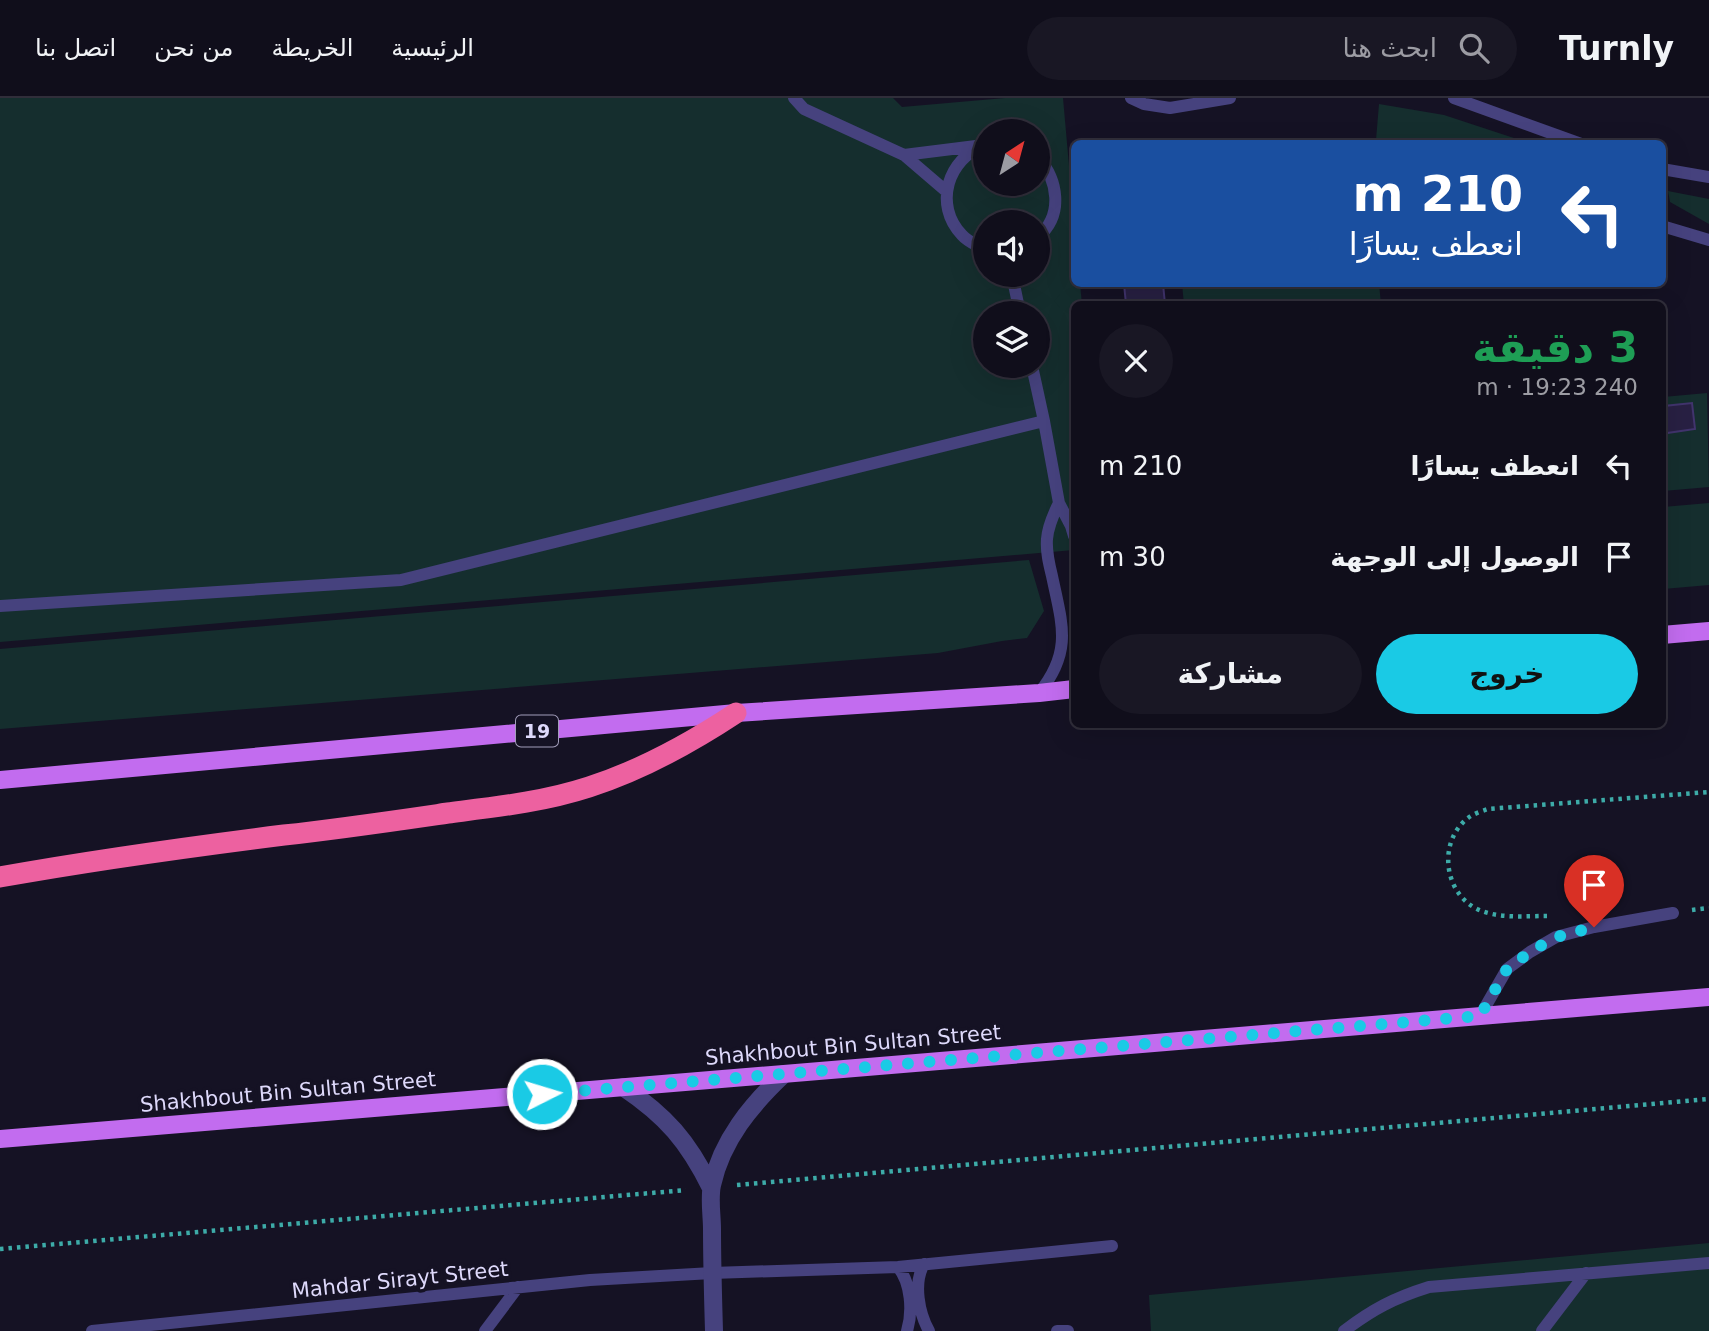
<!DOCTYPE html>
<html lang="ar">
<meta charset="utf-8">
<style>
:root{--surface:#100e1b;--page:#191724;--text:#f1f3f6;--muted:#9c9ca3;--line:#302e3a;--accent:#1acae5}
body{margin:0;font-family:"DejaVu Sans","Noto Naskh Arabic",sans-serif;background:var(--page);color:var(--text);direction:rtl;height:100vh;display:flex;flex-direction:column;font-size:26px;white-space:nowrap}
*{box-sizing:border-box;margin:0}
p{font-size:23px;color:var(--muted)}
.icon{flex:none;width:38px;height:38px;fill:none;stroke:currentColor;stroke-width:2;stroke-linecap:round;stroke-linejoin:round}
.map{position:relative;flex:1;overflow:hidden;direction:ltr}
.details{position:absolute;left:1071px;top:203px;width:595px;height:427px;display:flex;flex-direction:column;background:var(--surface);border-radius:10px;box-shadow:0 7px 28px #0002,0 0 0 2px var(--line);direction:rtl}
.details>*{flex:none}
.hud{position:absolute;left:1071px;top:42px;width:595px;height:147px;border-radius:10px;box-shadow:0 7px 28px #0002,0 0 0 2px var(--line);direction:rtl;background:#1a4fa0;color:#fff;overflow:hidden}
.needle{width:46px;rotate:36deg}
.controls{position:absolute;left:973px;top:21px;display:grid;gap:14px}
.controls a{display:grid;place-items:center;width:77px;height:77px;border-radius:50%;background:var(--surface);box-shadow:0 7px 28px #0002,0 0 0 2px var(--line);font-size:35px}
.pin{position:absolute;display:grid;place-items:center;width:60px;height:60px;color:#fff;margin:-72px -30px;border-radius:50% 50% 50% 0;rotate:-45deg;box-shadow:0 0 7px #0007}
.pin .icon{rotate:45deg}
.me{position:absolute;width:77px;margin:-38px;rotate:85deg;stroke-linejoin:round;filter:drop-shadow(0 0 5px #0008)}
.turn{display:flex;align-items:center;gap:24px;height:147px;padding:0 28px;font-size:32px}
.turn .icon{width:91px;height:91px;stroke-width:2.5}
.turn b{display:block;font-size:49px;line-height:60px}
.round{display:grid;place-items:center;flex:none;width:74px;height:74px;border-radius:37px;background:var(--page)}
.headline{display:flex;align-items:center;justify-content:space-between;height:119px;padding:0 28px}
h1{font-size:42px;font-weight:700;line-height:52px;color:#1e9e55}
.primary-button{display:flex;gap:14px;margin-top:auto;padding:14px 28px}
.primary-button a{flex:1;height:80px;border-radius:42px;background:var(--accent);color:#111;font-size:28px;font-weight:700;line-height:80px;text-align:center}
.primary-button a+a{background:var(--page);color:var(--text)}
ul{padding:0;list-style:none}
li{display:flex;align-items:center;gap:21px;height:91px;padding:0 28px}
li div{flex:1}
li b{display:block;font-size:26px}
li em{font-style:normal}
header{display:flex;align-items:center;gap:42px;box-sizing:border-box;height:98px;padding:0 35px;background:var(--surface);border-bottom:2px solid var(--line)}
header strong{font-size:33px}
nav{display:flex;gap:38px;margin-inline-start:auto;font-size:24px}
.search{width:490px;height:63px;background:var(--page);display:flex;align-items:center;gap:18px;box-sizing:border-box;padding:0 24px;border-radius:38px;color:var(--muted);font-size:26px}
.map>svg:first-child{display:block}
.green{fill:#152e2e;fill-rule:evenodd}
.building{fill:#282043;stroke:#41346d;stroke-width:2}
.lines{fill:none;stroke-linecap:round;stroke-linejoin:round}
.path{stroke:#3daba8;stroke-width:4.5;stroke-dasharray:3.5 5;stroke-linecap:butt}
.lane{stroke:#46427e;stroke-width:12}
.street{stroke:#46427e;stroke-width:18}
.primary{stroke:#c26cef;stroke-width:18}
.highway{stroke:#ed61a0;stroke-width:21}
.route{stroke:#1acae5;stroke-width:12;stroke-dasharray:0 21.6}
.labels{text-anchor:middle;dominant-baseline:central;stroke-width:7;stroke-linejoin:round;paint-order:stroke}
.shield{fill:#151224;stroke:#a29dba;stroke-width:2}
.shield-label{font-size:19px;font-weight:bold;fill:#ded9fb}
.street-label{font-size:21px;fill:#ded9fb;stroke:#151224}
</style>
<header>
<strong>Turnly</strong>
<div class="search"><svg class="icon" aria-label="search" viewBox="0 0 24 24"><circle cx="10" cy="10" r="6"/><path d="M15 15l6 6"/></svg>ابحث هنا</div>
<nav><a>الرئيسية</a><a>الخريطة</a><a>من نحن</a><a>اتصل بنا</a></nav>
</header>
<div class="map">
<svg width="1709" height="1233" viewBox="0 0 1709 1233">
<rect width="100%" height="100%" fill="#151224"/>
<!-- green -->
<path class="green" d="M0,0h893l9,9 103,-9h58l11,124v62h6l2,20h-8v246l-1074,92zM985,33h53v53h-53zM985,124h53v53h-53zM985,215h53v53h-53z
M1379,6l65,11 85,28 -130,1 -23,-4z
M1668,93l41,8v25l-39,-22z
M1182,186h197l2,20h-197z
M1707,295l2,94 -46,4v-94z
M1709,405v82l-46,4v-82z
M1029,462l15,51 -17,27 -25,3 -64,12 -938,76v-80z
M1709,1145v88h-558l-2,-36z"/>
<!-- building -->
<path class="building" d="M1124,186h39l2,20h-39z
M1692,305l3,26 -28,4 -3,-27z"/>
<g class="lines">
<!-- path -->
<path class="path" d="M1692,812l17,-2
M1547,818c-22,0 -49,3 -70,-7 -34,-17 -39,-68 -9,-91 5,-4 14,-7 20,-9l221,-17
M737,1087l972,-86
M0,1151l686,-59"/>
<!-- lane -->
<path class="lane" d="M794,0l10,11 100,46 42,36
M1131,0l13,6 26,4 60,-10
M1454,0l127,46
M985,47c-37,13 -52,60 -23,90 6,7 15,10 23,15
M904,57l72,-9
M1038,59c20,23 26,58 0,80
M1662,71l47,8
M1662,128l47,14
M1012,177l8,38
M1032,268l12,55 15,82 12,23 3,10
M0,508l401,-26 643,-159
M1039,595c34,-42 23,-69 13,-117 -3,-12 -6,-24 -5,-37 1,-13 6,-24 12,-36
M1480,918l27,-47 23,-17 26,-15 38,-10 79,-14
M924,1166c-11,19 -5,49 5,67
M898,1169c13,16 15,44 9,64
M92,1233l498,-51 122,-7 186,-6 214,-21
M485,1233l33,-44
M1057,1233h11
M1344,1233c29,-22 50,-33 85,-44l280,-24
M1542,1233l44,-58"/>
<!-- street -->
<path class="street" d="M623,989c43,29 65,54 88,101
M714,1233c-1,-34 -2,-68 -2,-102 0,-14 -3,-30 0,-44 10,-45 39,-80 72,-111"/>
<!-- primary -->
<path class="primary" d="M1662,537l47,-4
M0,682l736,-67 303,-20 35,-4
M0,1041l1709,-142"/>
<!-- highway -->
<path class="highway" d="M0,779c94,-17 189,-30 284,-42 55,-6 109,-14 164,-22 47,-6 95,-11 141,-26 53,-17 100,-43 147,-74"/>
</g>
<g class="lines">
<!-- route -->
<path class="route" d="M542,996l938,-78 27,-47 23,-17 26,-15 38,-10"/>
</g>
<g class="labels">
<!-- shield labels -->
<rect class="shield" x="516" y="617.5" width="42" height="31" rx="5"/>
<g class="shield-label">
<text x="537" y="633">19</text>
</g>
<!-- street labels -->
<g class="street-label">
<text transform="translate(853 947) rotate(-5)">Shakhbout Bin Sultan Street</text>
<text transform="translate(288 994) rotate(-5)">Shakhbout Bin Sultan Street</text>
<text transform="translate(400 1182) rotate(-6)">Mahdar Sirayt Street</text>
</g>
</g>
</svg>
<div class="controls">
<a><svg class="needle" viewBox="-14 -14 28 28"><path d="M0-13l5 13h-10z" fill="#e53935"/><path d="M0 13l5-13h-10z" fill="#9c9ca3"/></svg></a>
<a><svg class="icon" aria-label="sound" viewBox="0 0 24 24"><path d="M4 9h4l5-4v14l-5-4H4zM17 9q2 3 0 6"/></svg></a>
<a><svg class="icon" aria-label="layers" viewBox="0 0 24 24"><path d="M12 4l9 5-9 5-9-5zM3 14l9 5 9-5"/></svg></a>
</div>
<div class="pin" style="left:1594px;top:829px;background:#d93025"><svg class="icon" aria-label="arrive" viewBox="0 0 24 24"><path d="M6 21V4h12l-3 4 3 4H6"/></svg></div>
<svg class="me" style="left:542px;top:996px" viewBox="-20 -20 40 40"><circle r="17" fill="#1acae5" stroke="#fff" stroke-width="3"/><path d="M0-11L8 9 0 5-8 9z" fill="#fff"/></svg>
<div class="hud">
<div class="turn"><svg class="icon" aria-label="left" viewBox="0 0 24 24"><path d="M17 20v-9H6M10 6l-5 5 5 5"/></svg><div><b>210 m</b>انعطف يسارًا</div></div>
</div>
<section class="details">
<div class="headline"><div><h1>3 دقيقة</h1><p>240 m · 19:23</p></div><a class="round"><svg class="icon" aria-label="close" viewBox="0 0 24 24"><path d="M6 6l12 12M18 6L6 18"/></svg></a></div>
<ul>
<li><svg class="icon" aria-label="left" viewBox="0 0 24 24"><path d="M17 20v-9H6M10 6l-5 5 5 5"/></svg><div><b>انعطف يسارًا</b></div><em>210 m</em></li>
<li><svg class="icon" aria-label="arrive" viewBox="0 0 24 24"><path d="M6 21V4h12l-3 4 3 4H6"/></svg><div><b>الوصول إلى الوجهة</b></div><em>30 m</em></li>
</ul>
<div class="primary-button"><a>خروج</a><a>مشاركة</a></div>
</section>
</div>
